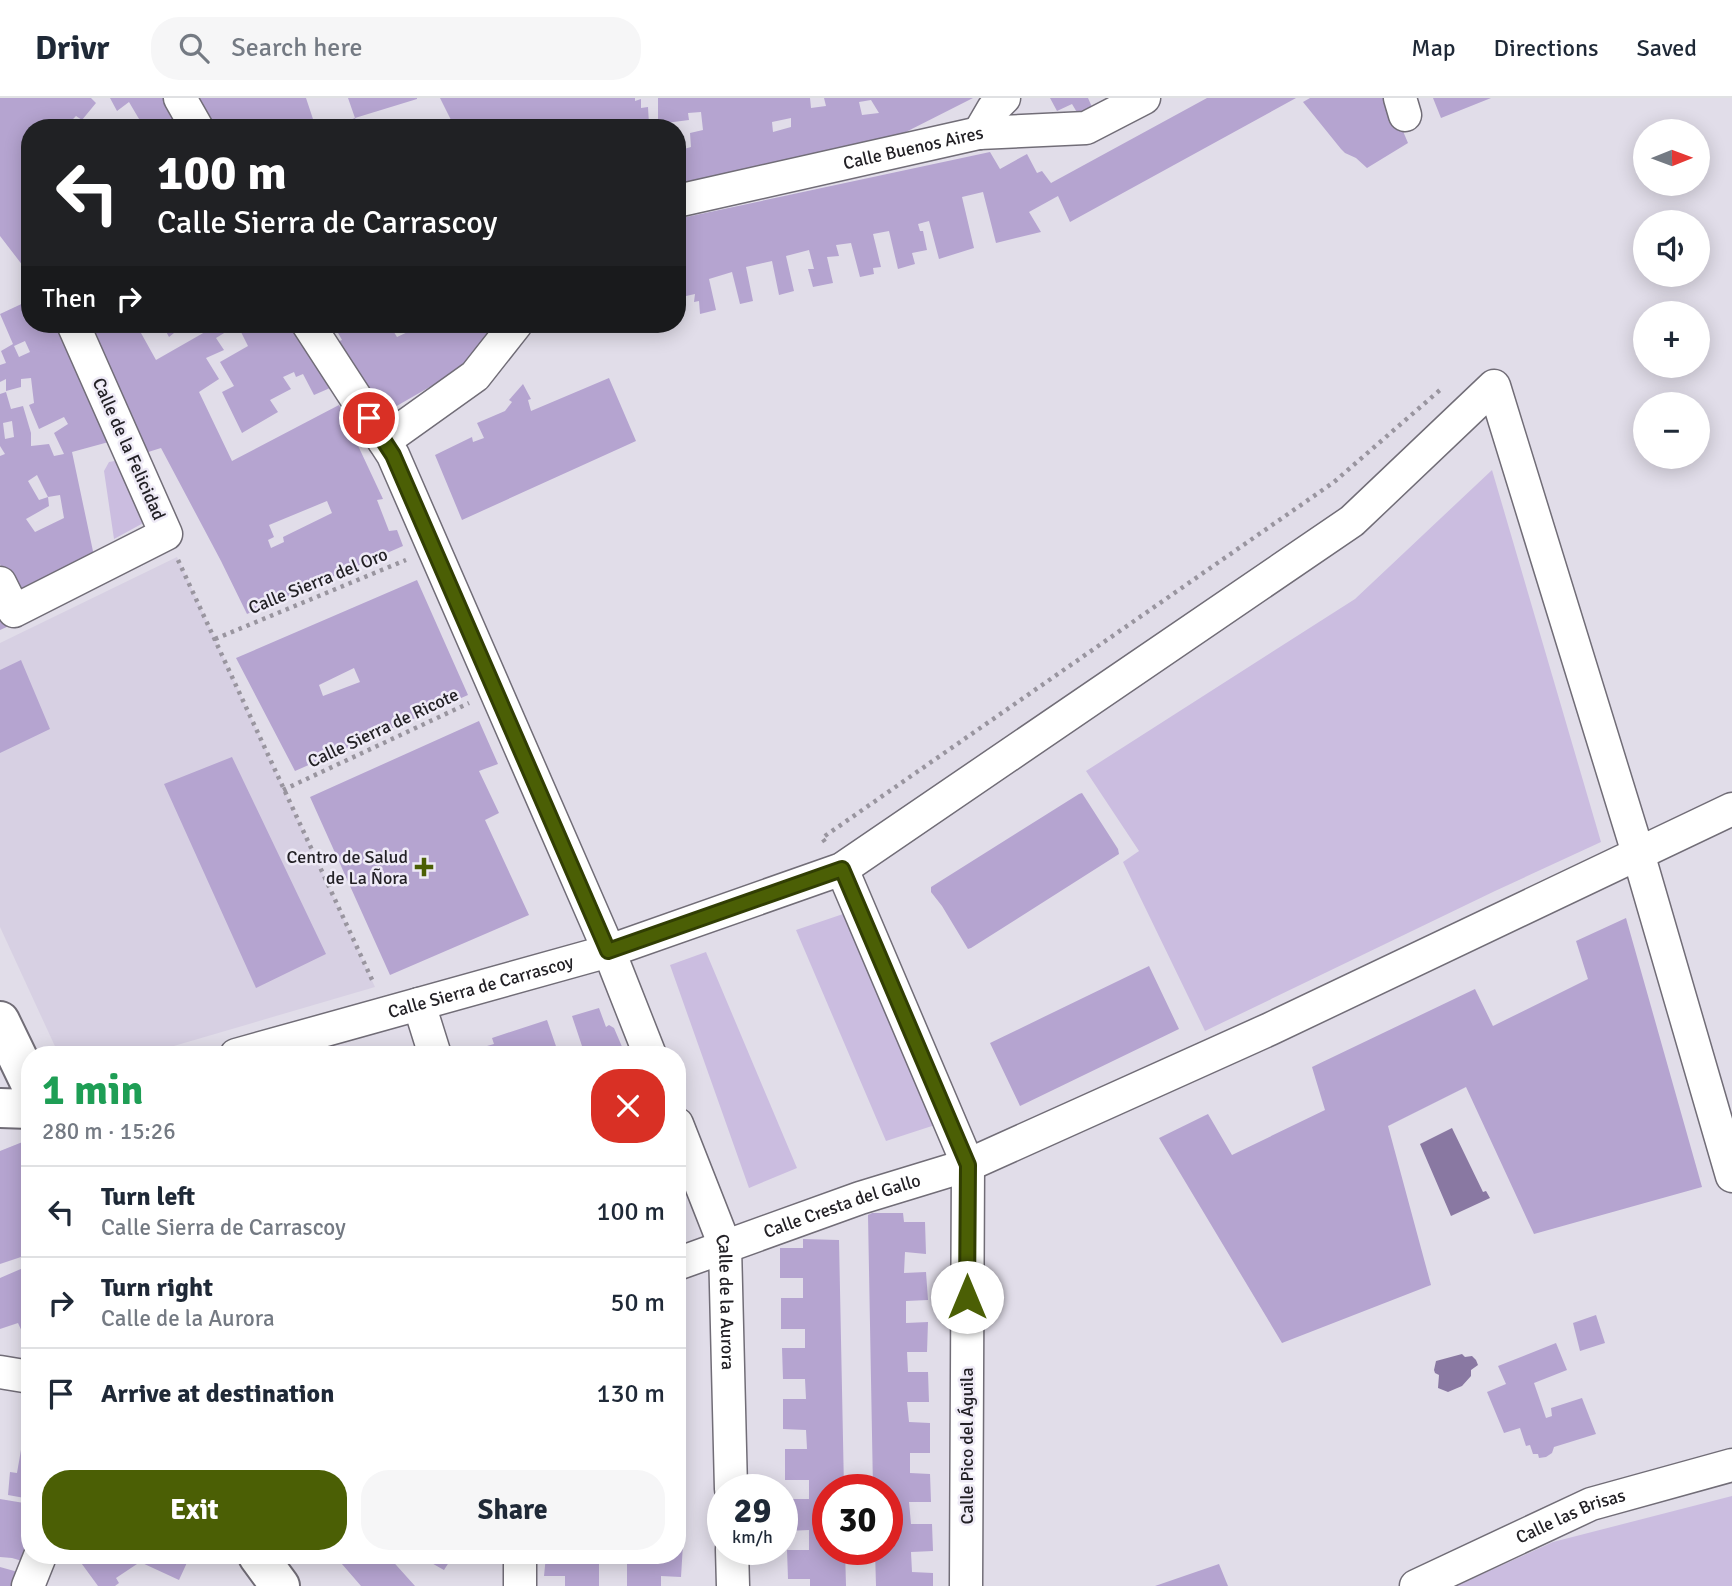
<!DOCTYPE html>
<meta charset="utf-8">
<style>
:root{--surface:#fff;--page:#f6f6f7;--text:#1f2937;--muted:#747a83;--line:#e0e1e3;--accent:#4b5f05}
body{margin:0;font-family:Signika,sans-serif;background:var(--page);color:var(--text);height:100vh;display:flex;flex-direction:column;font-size:26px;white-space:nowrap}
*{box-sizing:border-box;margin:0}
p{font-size:23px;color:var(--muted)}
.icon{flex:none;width:38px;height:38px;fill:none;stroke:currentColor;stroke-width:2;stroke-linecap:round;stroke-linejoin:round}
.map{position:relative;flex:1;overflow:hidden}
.panel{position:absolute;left:21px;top:948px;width:665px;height:518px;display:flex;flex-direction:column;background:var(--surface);border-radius:28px;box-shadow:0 4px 18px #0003}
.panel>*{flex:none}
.top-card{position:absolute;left:21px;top:21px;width:665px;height:214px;border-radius:28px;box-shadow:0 4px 18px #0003;background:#202124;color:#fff;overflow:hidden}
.needle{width:46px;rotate:89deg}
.tools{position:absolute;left:1633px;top:21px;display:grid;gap:14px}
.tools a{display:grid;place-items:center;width:77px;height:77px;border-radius:50%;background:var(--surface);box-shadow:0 4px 18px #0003;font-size:35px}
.speed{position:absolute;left:707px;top:1376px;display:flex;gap:14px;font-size:35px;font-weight:700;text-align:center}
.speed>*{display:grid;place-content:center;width:91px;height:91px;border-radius:50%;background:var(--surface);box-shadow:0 4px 18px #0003;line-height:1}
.speed small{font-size:18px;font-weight:400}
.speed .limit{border:10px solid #d22;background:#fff;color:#111}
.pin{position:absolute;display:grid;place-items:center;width:60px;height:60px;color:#fff;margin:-30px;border:4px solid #fff;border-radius:50%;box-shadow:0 2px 7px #0007}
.me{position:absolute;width:77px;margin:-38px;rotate:0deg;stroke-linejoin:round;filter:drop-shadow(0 0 5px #0008)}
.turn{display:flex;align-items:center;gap:24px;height:147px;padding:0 21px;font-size:32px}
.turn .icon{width:91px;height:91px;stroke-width:2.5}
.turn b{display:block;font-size:49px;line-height:60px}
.then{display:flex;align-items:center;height:66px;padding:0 21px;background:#0003;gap:14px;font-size:26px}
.round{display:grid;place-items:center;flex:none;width:74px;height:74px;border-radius:28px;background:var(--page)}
.head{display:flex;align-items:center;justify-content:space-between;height:119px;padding:0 21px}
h1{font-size:42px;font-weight:800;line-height:52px;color:#1e9e55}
.cta{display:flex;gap:14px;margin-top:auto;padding:14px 21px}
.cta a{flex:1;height:80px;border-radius:28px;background:var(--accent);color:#fff;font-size:28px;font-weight:800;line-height:80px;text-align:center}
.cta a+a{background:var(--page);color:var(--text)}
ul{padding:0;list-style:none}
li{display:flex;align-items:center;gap:21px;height:91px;padding:0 21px;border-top:2px solid var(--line)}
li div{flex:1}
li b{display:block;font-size:26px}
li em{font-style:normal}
header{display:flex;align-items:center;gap:42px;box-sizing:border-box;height:98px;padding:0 35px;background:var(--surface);border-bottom:2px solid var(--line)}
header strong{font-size:33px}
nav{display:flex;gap:38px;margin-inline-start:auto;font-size:24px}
.search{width:490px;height:63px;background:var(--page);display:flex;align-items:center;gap:18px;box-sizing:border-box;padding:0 24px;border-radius:28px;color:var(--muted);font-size:26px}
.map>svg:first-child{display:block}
.built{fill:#d7d0e3}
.green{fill:#cbbde0}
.water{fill:#8978a2}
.building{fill:#b5a4d0;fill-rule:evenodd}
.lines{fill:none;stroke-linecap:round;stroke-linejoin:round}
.street-casing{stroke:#716d77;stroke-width:35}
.secondary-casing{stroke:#716d77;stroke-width:42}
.path{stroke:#99959f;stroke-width:4.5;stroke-dasharray:3.5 5;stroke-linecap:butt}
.street{stroke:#fff;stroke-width:32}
.secondary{stroke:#fff;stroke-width:38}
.route-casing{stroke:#313e03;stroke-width:18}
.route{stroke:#4b5f05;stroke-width:12}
.poi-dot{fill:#4b5f05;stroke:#eeeaf6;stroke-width:2.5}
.labels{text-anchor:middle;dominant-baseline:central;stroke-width:5;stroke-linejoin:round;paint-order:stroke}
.street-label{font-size:18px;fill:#232126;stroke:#eeeaf6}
.poi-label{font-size:18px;fill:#232126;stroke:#eeeaf6;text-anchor:end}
</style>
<header>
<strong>Drivr</strong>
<div class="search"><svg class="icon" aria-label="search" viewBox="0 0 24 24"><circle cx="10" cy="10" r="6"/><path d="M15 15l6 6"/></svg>Search here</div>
<nav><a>Map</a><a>Directions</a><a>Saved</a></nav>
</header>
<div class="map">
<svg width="1732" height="1488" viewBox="0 0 1732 1488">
<rect width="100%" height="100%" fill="#e1dde9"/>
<!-- built -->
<path class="built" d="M177,459l198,430 -232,68h-84l-59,-128v-284z"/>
<!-- green -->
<path class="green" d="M120,362l27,61 -33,18 -10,-68 5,-9z
M1492,372l109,372 -106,49 -290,140 -82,-169 16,-11 -53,-80 269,-172z
M846,815l89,212 -49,16 -90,-211z
M706,854l91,216 -48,20 -79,-223z
M1732,1398v90h-276l97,-44z"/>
<!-- water -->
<path class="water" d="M1452,1030l31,64 3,-1 4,7 -39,18 -31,-72z
M1462,1256l3,3 7,-1 4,4 2,5 -7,5v6l-9,10 -14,6 -10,-4 1,-13 -4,-2 -1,-3 2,-9z"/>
<!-- building -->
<path class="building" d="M0,0h91l5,5 -14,17 -6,-4 -3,3 12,9h-23l-7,-5 -4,5h-21v26l-2,2 2,2v117l-30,-39z
M110,0h53l17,30h-40l2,-4 -13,-22 -12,9z
M186,0h120l10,30h-67l-1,-3 -8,3h-39z
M348,0h69v1l-62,19 5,10h-30l25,-10z
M440,0h195v3l6,-2v9l7,-1 1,17h5v4h-55l-3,-7 -14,7h-146l15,-8z
M658,0h152l1,10 15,-2 -2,-8h149l-81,41 -215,53v-41l14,-4 -1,-14 13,-3 -2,-18 -13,1 1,7 -31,4zM871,2l8,13 -17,2 -3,-13zM791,20v9l-18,5 -1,-10z
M1050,0h38l4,9 -14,7 -6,-10 -15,7z
M1207,0h89l-226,124 -12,-26 -29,16 12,20 -45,11 -13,-51 -21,5 12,51 -35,11 -10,-38 -11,3 2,7h3l4,19 -15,3 3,11 -17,5 -9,-38 -16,3 8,33 -8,1 1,6 -14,3 -9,-34 -15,2 3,11 -12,1 6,26 -20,4 -5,-18h6l-5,-19 -23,6 8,35 -15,4 -7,-34 -26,6 7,34 -13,3 -8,-32 -23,7 7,31 -16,4 -1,-13 -5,1 1,-8 -18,4v-79l313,-67 10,17 27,-15 10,19 5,-2 9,12z
M1310,0h79l19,45 -41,25 -11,-10 -11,-5 -4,-4 -38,-47z
M1433,0h58l-50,20z
M30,202v24h36l50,116 -44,12 22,104 -81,40 -13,-32v-108l5,-2 -5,-8v-52l6,-2 5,17 12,-3 8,27v13l18,-2 5,12 10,-2 -10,-21 14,-9 -4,-7 -25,12 -10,-24 5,-2 -3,-25 -10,1v8l-15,4v-12l-6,3v-17l6,-2 -5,-12 12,-7 -13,-30zM25,243l5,11 -11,5 -5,-11zM12,323l2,16 -9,2 -2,-16zM37,377l11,22 -9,3 -11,-19zM60,397l4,23 -29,14 -9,-13 23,-13 -1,-9z
M85,226h51l20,36 63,-36h14l1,3 -18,11 8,12 -18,8 13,21 -20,13 33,69 107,-56 44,94 -6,1 12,31 8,-1 6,16 -156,68 -26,-53 -60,-113 -16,5zM327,403l5,12 -49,24 1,5 -13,6 -3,-8 6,-3 -5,-12z
M162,226h21l1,1 -15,12z
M242,226h53l35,64 -16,7 -11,-21 -7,3 -2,-5 -11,5 8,12 -21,11 8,12 -36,21 -20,-41 12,-6 -14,-24 28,-16 -10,-20z
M333,226h56l8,13 15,-7 -4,-6h96l-21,22 -29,27 -73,42 -44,-73 5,-2z
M609,280l27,63 -174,79 -27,-65 37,-18 1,5 11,-4 -7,-15 28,-12 7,-9 -3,-2 14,-16 8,15 -3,1 3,11z
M417,482l51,115 -173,76 -59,-113zM354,570l6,14 -37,14 -4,-11z
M0,504l11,23 -11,5z
M21,562l29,69 -50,24v-83z
M479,623l19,43 -19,7 20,42 -14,7 44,95 -139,60 -80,-178z
M232,659l94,197 -70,34 -92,-204z
M1082,695l36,56 1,5 -148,94 -3,1 -26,-43 -11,-14v-5l148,-93z
M1626,820l76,269 -168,47 -68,-147 -78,39 43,159 -149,58 -123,-205 49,-24 24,41 93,-45 -13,-43 163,-78 18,37 95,-47 -12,-38z
M1149,868l30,63 -159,77 -30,-63z
M599,910l7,19 3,-2 5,3 9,21 -21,6h-17l-13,-39z
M547,922l12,35h-85l-1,-5 21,-6 -2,-6z
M30,1041v115l-30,10v-113z
M872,1115h31l1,9h21l1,32 -21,-2 -1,21 22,-1 2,28 -22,1v22l22,-1 -1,30h-20l1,20h20l1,30h-22l2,20 21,1v30h-20v20l20,1 1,28h-22l2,22h21l1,27 -22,1 1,20 21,1v13h-57l-1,-37h12v-60h-14l-5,-274z
M803,1141l36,1 5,249h-16v60h17l1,37h-36v-7h-22l-1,-29h22v-20l-22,1 -2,-32h24v-19h-24v-31h22l-1,-19 -23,-1v-30h23l-1,-20h-22l-1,-31h23v-19h-24v-31h22v-20h-23v-30h23z
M30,1167v84l-12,-26 -18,6v-51z
M1596,1217l9,28 -25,8 -7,-28z
M1556,1245l11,27 -33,13 12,35 6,-2 -1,-8 31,-10 14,36 -42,13 -2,6 -6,4 -7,1 -1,-4h-5l-3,-9 -4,1 -6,-18 -16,5 -17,-41 19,-8 -8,-18z
M677,1247h4l1,36h-5z
M677,1302h6v37h-6z
M22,1346l8,2v53l-22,-4 2,-23 7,1z
M677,1359h6l1,36h-7z
M0,1401l30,5 -1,59 -17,-5 -12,-1z
M677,1414h7l-1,19 -6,1z
M677,1445l6,1 -2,33 -20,-1v10h-34v-30h50z
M83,1458h107l-11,24 -39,-18 -24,16 3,5 -4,3h-17l-19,-26z
M335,1458h53l27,30h-54z
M419,1458h34l-9,14z
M546,1458h53v30h-34v-10h-21z
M1219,1466l9,22h-73z
M0,1469l18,5 -2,14h-16z"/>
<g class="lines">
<defs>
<g id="street">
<path d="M180,0l17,30"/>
<path d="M1400,0l5,17"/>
<path d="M979,35l14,-24 11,-11"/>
<path id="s1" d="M677,103l302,-68 107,-5 58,-30"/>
<path d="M308,226l85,131 216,496 41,104"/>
<path d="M384,343l91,-65 41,-52"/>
<path d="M0,485l14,28 152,-77 -93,-210"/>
<path d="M842,771l126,296 -2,421"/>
<path d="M419,906l16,51"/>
<path id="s2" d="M236,957l373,-104 233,-82 510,-348 142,-135 144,467 94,323"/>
<path id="s3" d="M677,1026l48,122 6,243"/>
<path id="s4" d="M677,1166l183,-66 108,-33 302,-136 462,-220"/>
<path d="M0,1274l30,5"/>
<path d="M732,1451l1,37"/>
<path d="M520,1458v30"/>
<path d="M28,1488l12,-30"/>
<path id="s5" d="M1416,1488l175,-82 141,-39"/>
</g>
<path id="secondary" d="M0,923l30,62
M0,1010l30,1
M258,1458l22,30"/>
</defs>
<!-- street casing -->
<use href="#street" class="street-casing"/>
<!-- secondary casing -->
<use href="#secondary" class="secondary-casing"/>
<!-- path -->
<path class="path" d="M178,462l196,424
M215,541l191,-79
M283,692l186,-87
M825,744l-3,-4 512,-356 106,-92"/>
<!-- street -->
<use href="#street" class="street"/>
<!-- secondary -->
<use href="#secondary" class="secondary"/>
</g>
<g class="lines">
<defs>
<path id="route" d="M369,320l24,37 215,496 234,-82 126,296 -1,132"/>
</defs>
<!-- route casing -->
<use href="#route" class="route-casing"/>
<!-- route -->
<use href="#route" class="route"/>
</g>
<!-- markers -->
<path class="poi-dot" d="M420.5 758.5h7v7h7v7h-7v7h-7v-7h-7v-7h7z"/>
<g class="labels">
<!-- street labels -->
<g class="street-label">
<text stroke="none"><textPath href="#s1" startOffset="242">Calle Buenos Aires</textPath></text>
<text transform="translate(129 351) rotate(66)">Calle de la Felicidad</text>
<text transform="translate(318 483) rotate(-22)">Calle Sierra del Oro</text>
<text transform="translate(383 630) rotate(-25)">Calle Sierra de Ricote</text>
<text stroke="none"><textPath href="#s2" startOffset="254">Calle Sierra de Carrascoy</textPath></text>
<text stroke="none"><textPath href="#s4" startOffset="175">Calle Cresta del Gallo</textPath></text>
<text stroke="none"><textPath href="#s3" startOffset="187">Calle de la Aurora</textPath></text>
<text transform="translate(967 1348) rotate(-90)">Calle Pico del Águila</text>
<text stroke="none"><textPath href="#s5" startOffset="170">Calle las Brisas</textPath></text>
</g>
<!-- poi labels -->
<g class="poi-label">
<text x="408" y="759">Centro de Salud<tspan x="408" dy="21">de La Ñora</tspan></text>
</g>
</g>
</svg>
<div class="tools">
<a><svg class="needle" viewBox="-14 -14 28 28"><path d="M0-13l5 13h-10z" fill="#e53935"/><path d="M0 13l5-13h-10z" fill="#747a83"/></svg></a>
<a><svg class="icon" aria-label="sound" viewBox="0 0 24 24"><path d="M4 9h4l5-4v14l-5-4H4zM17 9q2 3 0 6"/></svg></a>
<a>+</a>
<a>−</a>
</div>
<div class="speed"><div>29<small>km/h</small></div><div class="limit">30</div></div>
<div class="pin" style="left:369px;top:320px;background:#d93025"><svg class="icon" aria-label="arrive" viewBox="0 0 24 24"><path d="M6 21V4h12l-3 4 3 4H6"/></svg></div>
<svg class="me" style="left:967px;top:1199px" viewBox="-20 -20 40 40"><circle r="19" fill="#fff"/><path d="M0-13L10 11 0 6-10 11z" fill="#4b5f05"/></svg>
<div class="top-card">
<div class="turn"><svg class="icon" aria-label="left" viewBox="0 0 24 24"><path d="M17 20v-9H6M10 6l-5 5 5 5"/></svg><div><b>100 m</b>Calle Sierra de Carrascoy</div></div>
<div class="then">Then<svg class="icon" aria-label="right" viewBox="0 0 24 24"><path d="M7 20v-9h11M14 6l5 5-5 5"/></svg></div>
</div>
<section class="panel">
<div class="head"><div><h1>1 min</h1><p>280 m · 15:26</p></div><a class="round" style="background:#d93025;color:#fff"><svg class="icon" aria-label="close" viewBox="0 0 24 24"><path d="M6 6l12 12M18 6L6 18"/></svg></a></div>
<ul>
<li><svg class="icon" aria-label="left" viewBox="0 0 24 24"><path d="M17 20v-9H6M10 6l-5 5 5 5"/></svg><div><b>Turn left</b><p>Calle Sierra de Carrascoy</p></div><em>100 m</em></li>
<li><svg class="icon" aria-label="right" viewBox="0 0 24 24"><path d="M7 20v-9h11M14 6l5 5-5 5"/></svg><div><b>Turn right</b><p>Calle de la Aurora</p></div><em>50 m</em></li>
<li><svg class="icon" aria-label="arrive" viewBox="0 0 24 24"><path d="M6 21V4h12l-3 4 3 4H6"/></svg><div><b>Arrive at destination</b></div><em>130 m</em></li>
</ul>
<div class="cta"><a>Exit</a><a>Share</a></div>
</section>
</div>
